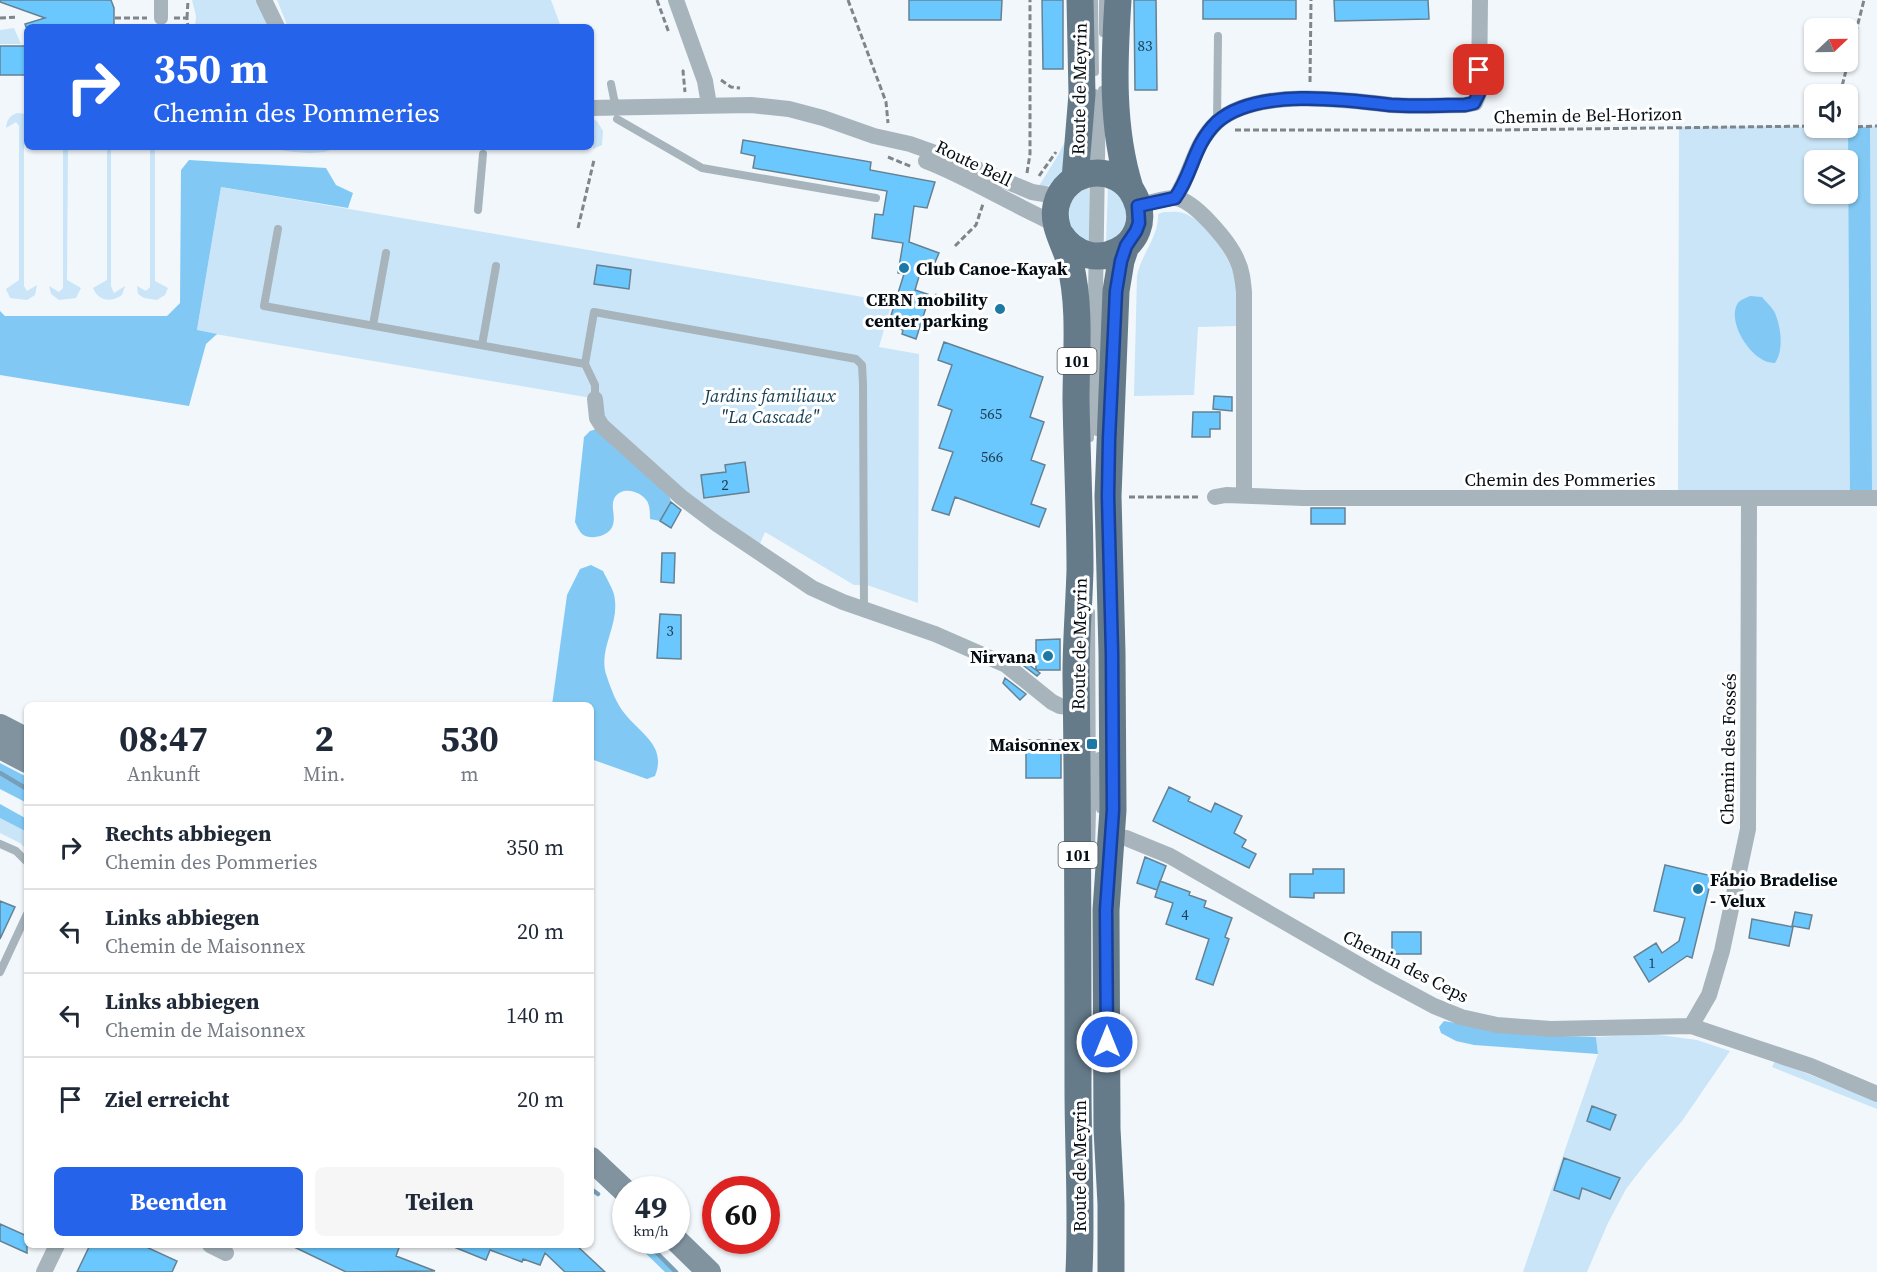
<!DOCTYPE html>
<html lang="de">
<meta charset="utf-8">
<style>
:root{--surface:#fff;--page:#f6f6f7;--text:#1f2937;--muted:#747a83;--line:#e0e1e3;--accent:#2563eb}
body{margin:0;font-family:"Source Serif 4",serif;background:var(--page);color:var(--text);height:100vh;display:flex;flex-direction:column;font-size:22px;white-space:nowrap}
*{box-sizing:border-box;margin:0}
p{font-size:20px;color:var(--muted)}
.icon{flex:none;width:33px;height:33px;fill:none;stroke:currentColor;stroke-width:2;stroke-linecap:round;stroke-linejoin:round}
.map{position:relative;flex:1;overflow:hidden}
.drawer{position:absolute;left:24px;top:702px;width:570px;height:546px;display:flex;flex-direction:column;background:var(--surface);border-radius:9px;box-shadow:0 2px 4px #0004}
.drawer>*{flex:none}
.guide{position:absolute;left:24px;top:24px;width:570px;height:126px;border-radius:9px;box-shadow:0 2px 4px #0004;background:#2563eb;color:#fff;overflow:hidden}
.needle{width:39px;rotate:68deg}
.fabs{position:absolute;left:1804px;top:18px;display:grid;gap:12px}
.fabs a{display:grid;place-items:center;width:54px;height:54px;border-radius:9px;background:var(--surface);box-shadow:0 2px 4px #0004;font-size:30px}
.speed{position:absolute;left:612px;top:1176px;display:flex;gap:12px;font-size:30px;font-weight:700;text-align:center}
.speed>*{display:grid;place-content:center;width:78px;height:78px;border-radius:50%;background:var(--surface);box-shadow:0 2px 4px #0004;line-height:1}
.speed small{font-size:15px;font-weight:400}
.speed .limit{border:9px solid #d22;background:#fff;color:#111}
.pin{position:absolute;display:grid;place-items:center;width:51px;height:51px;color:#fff;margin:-26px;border-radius:12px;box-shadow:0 3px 9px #0006}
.me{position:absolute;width:66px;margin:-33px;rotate:0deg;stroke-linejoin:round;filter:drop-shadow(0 0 4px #0008)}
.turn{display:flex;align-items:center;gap:21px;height:126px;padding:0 30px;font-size:27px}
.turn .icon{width:78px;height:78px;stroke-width:2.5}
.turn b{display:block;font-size:42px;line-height:51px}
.eta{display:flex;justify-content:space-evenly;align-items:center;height:102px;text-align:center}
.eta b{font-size:36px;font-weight:700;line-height:42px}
.primary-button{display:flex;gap:12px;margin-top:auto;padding:12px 30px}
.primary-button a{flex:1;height:69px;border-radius:9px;background:var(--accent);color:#fff;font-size:24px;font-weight:700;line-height:69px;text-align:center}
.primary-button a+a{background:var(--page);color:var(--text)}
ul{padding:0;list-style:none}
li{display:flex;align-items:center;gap:18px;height:84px;padding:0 30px;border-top:2px solid var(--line)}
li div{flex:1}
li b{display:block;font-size:22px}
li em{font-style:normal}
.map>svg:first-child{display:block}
.green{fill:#cae5f7;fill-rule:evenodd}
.forest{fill:#81c9f4}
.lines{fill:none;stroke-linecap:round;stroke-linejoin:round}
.stream{stroke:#789fb8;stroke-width:4.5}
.building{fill:#6ac8ff;stroke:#658192;stroke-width:1.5}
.path{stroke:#7f868b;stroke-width:3;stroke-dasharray:6 3;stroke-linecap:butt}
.service{stroke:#a7b4bc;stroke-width:8}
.pedestrian{stroke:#a7b4bc;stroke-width:14}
.minor{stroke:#a7b4bc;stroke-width:16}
.secondary{stroke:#80939f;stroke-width:24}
.primary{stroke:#657b8a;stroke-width:27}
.route-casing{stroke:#184099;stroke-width:15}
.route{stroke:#2563eb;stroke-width:10}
.poi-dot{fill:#1c79a6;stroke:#fff;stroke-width:2}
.labels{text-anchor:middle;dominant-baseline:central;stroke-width:6;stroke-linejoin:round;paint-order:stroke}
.number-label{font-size:15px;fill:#1e3c4f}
.shield{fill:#fff;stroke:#50565a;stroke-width:1.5}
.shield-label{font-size:16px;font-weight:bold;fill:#050e14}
.street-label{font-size:18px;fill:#050e14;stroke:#fff}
.poi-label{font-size:18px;font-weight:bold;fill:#050e14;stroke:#fff;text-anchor:end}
.park-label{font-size:18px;font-style:italic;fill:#143d53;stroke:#fff}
</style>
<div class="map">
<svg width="1877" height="1272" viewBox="0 0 1877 1272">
<rect width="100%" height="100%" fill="#f2f7fb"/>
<!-- green -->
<path class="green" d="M192,0h65l11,27h-73l1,-11z
M277,0h274l10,27h-273z
M14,28l7,16h-21v-14z
M17,113l10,1v16l-3,2v154l3,5 10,-6 -2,10 -8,5 -17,-2 -4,-9 13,-9v-154l-3,-4 -10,6c1,-8 3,-12 11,-15z
M591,119l6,2 6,10 -1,14 -9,4z
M1786,126l29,2 62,-2v366h-199l1,-365zM1815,160h33v34h-33z
M1069,134c0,7 2,17 0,25 -3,13 -15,30 -30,27l18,-29z
M63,147h5l-1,133 14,8 -5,10 -17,2 -8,-6 -2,-8 10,6 4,-4z
M107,147h4v139l3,7 11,-7 -3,9c-11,8 -24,6 -29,-7l14,-8z
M150,147h5v134l13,7 -3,7 -8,5 -13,-2 -6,-4 -1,-8 9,5 4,-4z
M267,147h69c-13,11 -54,4 -69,0z
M1089,186v58l-19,-17c-2,-25 -1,-27 19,-41z
M1108,186c5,4 12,8 15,13 12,20 -1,35 -17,45z
M221,187l671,115 -13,45 40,7 -1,249 -51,-18h-13l-89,-53 -6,14 -59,-40 -98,-88 1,-18 -406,-69z
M1164,212c6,0 13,-1 19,1 23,7 48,44 52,67 3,15 1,31 1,46l-38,1 -4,68 -60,1 3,-120c4,-22 22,-39 21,-62z
M0,818l27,14v18l-7,-7 -20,-10z
M1652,1034l45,6 33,11 -48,70 -36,42 -20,26 -18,34 -21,49h-64l75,-218 -2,-17z
M1775,1061l102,40v8l-105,-42z"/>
<!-- forest -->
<path class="forest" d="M1870,127l2,365h-22l-2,-364z
M189,160l137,8 10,17 17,8 -5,15 -127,-21 -24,143 20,4 -11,10 -17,62 -189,-31v-64l5,5h162l13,-13 1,-133z
M1750,296l12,1c4,5 10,10 13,16 6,14 9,37 0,50 -22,1 -46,-37 -39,-56 2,-7 8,-8 14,-11z
M597,429l72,67 2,5 -11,20 -10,-2c0,-6 0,-13 -3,-18 -7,-10 -24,-15 -32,-4 -6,10 3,21 -4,32 -6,8 -21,11 -29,5 -3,-3 -5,-8 -7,-12l9,-85 6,-6z
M591,565l12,6c4,9 12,20 12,30 3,27 -18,50 -8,76 4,12 10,28 18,37 16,20 42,32 30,62l-8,3 -56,-20v-54h-39l15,-110 13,-26z
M0,763l27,14v26l-27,-14z
M0,804l27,15v13l-27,-14z
M1444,1021l82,14 70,2 2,17 -124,-9 -18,-4 -15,-8 -2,-6z
M639,1242l10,3 29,27h-13l-29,-28z"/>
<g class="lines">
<!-- stream -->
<path class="stream" d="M0,773l27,16
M591,1189l7,5
M646,1242l30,30"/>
</g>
<!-- building -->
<path class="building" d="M0,0h111l3,8v19h-88l-1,-3 20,-6 -45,-16z
M909,0h93l-1,20h-92z
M1042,0h21v69h-20z
M1134,0h22l1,90h-22z
M1203,0h93v19h-93z
M1334,0h94l1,19 -94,2z
M0,46h27v29h-27z
M743,140l128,22 -1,8 65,12 -8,26 -13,-2 -5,36 30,11 -6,14 -10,-4 -8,27 15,5 -14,44 -14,-5 1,-4 -15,-5 16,-51 -6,-1 5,-30 -31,-5 3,-24 8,1 4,-24 -134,-23 2,-12 -14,-3z
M597,265l34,5 -2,19 -35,-5z
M944,342l99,35 -13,40 14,5 -13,38 14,5 -14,39 15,5 -7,18 -84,-30 -6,18 -17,-5 21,-58 -14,-4 13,-38 -14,-5 14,-40 -14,-5z
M1214,396l18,1v14l-19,-2z
M1193,412h27v17h-10v8h-18z
M745,462l4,30 -45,6 -3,-23 25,-3 -1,-7z
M671,502l10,8 -10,18 -11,-7z
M1311,508h34v16h-34z
M662,553h13l-1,30 -13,-1z
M660,614l21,1v44l-24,-1z
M1060,639v31h-24v-30z
M1017,656l23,17 -3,3 -22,-17z
M1005,678l21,16 -6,6 -17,-17z
M1026,740h35v38h-35z
M1169,787l21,10 -2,4 23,11 4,-9 27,13 -8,17 12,7 -4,7 14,7 -7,14 -96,-47z
M1145,857l21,9 -9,24 -20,-7z
M1665,865l47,11 -20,82 -5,-2 -38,26 -15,-25 22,-14 6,10 17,-12 6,-23 -31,-7z
M1313,869h31v24h-30v5l-24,-1v-23h23z
M1160,881l30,11 -1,3 17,6 -2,6 28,11 -7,19 4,2 -16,46 -17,-6 13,-40 -43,-15 7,-21 -18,-6z
M0,901l15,6 -15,32z
M1795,912l17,3 -3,14 -17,-3z
M1752,919l41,8 -4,19 -40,-8z
M1392,932h29v22h-29z
M1592,1106l24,9 -6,15 -23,-9z
M1564,1158l56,20 -10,21 -28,-11 -3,11 -25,-9z
M0,1224l27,12v17l-27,-12z
M90,1245h52l35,16 -5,11h-95z
M290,1245h110l-4,11 39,15 -89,1z
M449,1245h127l29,27h-40l-20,-19 -5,12 -17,-6 -1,3 -32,-12 -4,10z"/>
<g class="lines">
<!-- path -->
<path class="path" d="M657,0l12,33
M848,0l38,102 2,21
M0,18l18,-1
M115,18h32
M174,18h13l1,9
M187,18l1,-18
M684,70l-1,1 2,21
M721,80l10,7 9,1
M1310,82l1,-82
M1840,94l24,-94
M1848,127l29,-1
M1235,130h261l319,-4
M888,157l24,10
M1027,173l3,-19v-154
M1039,176l17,-24
M578,228l16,-68
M955,246l21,-21 7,-21
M935,295l16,5
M1129,497h72"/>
<!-- service -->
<path class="service" d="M1094,0l1,72
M1103,33v-33
M611,84l3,15 4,10
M617,119l85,49 174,30
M1217,122l1,-86
M478,210l5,-56
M278,229l-14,77 321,58
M373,325l13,-72
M482,345l14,-79
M595,399v-14l-10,-21 9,-52 262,47 6,6 1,19 1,224
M1097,432l5,-342
M1090,438l5,-345
M1099,756l1,53
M0,844l16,7 11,11
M1091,851l1,-41 -1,-198
M0,972l27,-58"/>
<!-- pedestrian -->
<path class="pedestrian" d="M161,18v-18"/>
<!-- minor -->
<path class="minor" d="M264,0l13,27
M676,0l29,81 4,24
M591,108l160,-3 38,4 34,9 51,18 36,8 45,16 77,32 18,3 11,-2
M926,161c31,12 59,28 89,43 14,8 28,13 42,22
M1175,198c18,-26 17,-52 42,-76 38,-34 127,-23 174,-17 24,2 50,0 74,0l10,-2 4,-10 1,-93
M1138,205c10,-1 28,-8 37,-7 20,2 55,45 62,62 5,10 6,21 7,32v203
M595,399l2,19 5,8 79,71 36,27 95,64 31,14 92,32 71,31 46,37 8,4 17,2
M1215,497l11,-2 77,3h574
M1112,837l14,1 44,18 210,121 54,29 27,11 36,8 54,4 140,-3 120,40 66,28
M1691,1026l18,-31 13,-44 26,-122 1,-331
M210,1245l16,8
M44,1272l13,-27"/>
<!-- secondary -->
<path class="secondary" d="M0,726l27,14
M0,747l27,14
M591,1159l35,33
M676,1240l33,32"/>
<!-- primary -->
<path class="primary" d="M1118,0c-4,62 -7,128 12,188
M1075,179l7,-85 -2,-94
M1060,234c31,47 98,11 75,-37 -16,-36 -71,-30 -79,9 -4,20 9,38 14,57 11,44 6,92 6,137 1,57 4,113 4,170 -1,35 -4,70 -4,105 2,138 2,276 2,413 0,61 4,123 1,184
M1111,1272v-68l-4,-75 -1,-219 7,-100 -1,-157 -4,-157 8,-205 5,-30 5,-15"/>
</g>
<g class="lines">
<defs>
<path id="route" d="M1107,1042l-1,-132 7,-100 -1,-157 -4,-157 1,-57 7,-148 5,-30 5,-15 10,-15 3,-8 -1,-17 37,-8c18,-25 18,-53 42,-76 39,-34 126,-23 174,-17 24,2 50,0 74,0l9,-2 5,-10v-23"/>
</defs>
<!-- route casing -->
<use href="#route" class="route-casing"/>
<!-- route -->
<use href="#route" class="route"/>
</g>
<!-- markers -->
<g class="poi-dot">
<circle cx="904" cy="268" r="6"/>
<circle cx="1000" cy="309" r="6"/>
<circle cx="1048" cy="656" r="6"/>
<rect x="1086" y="738" width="12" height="12" rx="3"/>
<circle cx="1698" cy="889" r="6"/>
</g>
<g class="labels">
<!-- number labels -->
<g class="number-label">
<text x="1145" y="45">83</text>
<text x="991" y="413">565</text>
<text x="992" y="456">566</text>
<text x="725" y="484">2</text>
<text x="670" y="630">3</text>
<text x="1185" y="914">4</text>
<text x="1652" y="962">1</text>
</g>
<!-- shield labels -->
<g class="shield">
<rect x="1057.5" y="348" width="39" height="26" rx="4.5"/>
<rect x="1058.5" y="842" width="39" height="26" rx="4.5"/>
</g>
<g class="shield-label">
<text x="1077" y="361">101</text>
<text x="1078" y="855">101</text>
</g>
<!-- street labels -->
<g class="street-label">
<text transform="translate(1079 89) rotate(-89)">Route de Meyrin</text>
<text transform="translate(1588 115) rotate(-1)">Chemin de Bel-Horizon</text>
<text transform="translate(974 163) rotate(26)">Route Bell</text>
<text x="1560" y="479">Chemin des Pommeries</text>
<text transform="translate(1079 644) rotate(-89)">Route de Meyrin</text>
<text transform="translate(1728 749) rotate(-89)">Chemin des Fossés</text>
<text transform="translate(1406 966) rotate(27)">Chemin des Ceps</text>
<text transform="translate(1079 1166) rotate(-90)">Route de Meyrin</text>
</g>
<!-- poi labels -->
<g class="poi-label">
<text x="916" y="268" text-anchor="start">Club Canoe-Kayak</text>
<text x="988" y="299">CERN mobility<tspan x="988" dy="21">center parking</tspan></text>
<text x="1036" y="656">Nirvana</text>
<text x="1080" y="744">Maisonnex</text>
<text x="1710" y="879" text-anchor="start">Fábio Bradelise<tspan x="1710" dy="21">- Velux</tspan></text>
</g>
<!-- park labels -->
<g class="park-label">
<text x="770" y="395">Jardins familiaux<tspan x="770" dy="21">"La Cascade"</tspan></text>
</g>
</g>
</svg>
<div class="fabs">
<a><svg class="needle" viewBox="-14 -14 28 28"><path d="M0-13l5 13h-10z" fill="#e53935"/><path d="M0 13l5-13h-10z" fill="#747a83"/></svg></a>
<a><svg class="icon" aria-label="sound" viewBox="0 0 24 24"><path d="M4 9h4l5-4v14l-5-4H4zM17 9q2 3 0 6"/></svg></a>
<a><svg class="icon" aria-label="layers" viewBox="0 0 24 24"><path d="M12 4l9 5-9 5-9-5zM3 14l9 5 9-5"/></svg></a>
</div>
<div class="speed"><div>49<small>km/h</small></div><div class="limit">60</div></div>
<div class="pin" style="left:1479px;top:70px;background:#d93025"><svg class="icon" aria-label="arrive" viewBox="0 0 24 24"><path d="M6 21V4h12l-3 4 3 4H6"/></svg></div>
<svg class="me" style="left:1107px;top:1042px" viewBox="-20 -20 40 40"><circle r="17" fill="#2563eb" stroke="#fff" stroke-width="3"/><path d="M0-11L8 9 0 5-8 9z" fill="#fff"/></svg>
<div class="guide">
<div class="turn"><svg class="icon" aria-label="right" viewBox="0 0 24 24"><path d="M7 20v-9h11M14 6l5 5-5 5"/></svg><div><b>350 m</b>Chemin des Pommeries</div></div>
</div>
<section class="drawer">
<div class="eta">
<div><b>08:47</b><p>Ankunft</p></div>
<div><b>2</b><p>Min.</p></div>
<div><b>530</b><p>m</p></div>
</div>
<ul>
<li><svg class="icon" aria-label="right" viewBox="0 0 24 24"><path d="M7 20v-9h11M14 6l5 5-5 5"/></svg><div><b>Rechts abbiegen</b><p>Chemin des Pommeries</p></div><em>350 m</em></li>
<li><svg class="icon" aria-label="left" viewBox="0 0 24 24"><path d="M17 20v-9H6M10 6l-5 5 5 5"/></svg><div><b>Links abbiegen</b><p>Chemin de Maisonnex</p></div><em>20 m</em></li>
<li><svg class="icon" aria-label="left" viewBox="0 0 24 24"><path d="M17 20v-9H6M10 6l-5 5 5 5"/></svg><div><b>Links abbiegen</b><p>Chemin de Maisonnex</p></div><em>140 m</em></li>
<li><svg class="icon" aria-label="arrive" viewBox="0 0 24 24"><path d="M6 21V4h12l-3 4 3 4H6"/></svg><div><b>Ziel erreicht</b></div><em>20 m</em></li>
</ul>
<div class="primary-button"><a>Beenden</a><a>Teilen</a></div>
</section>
</div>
